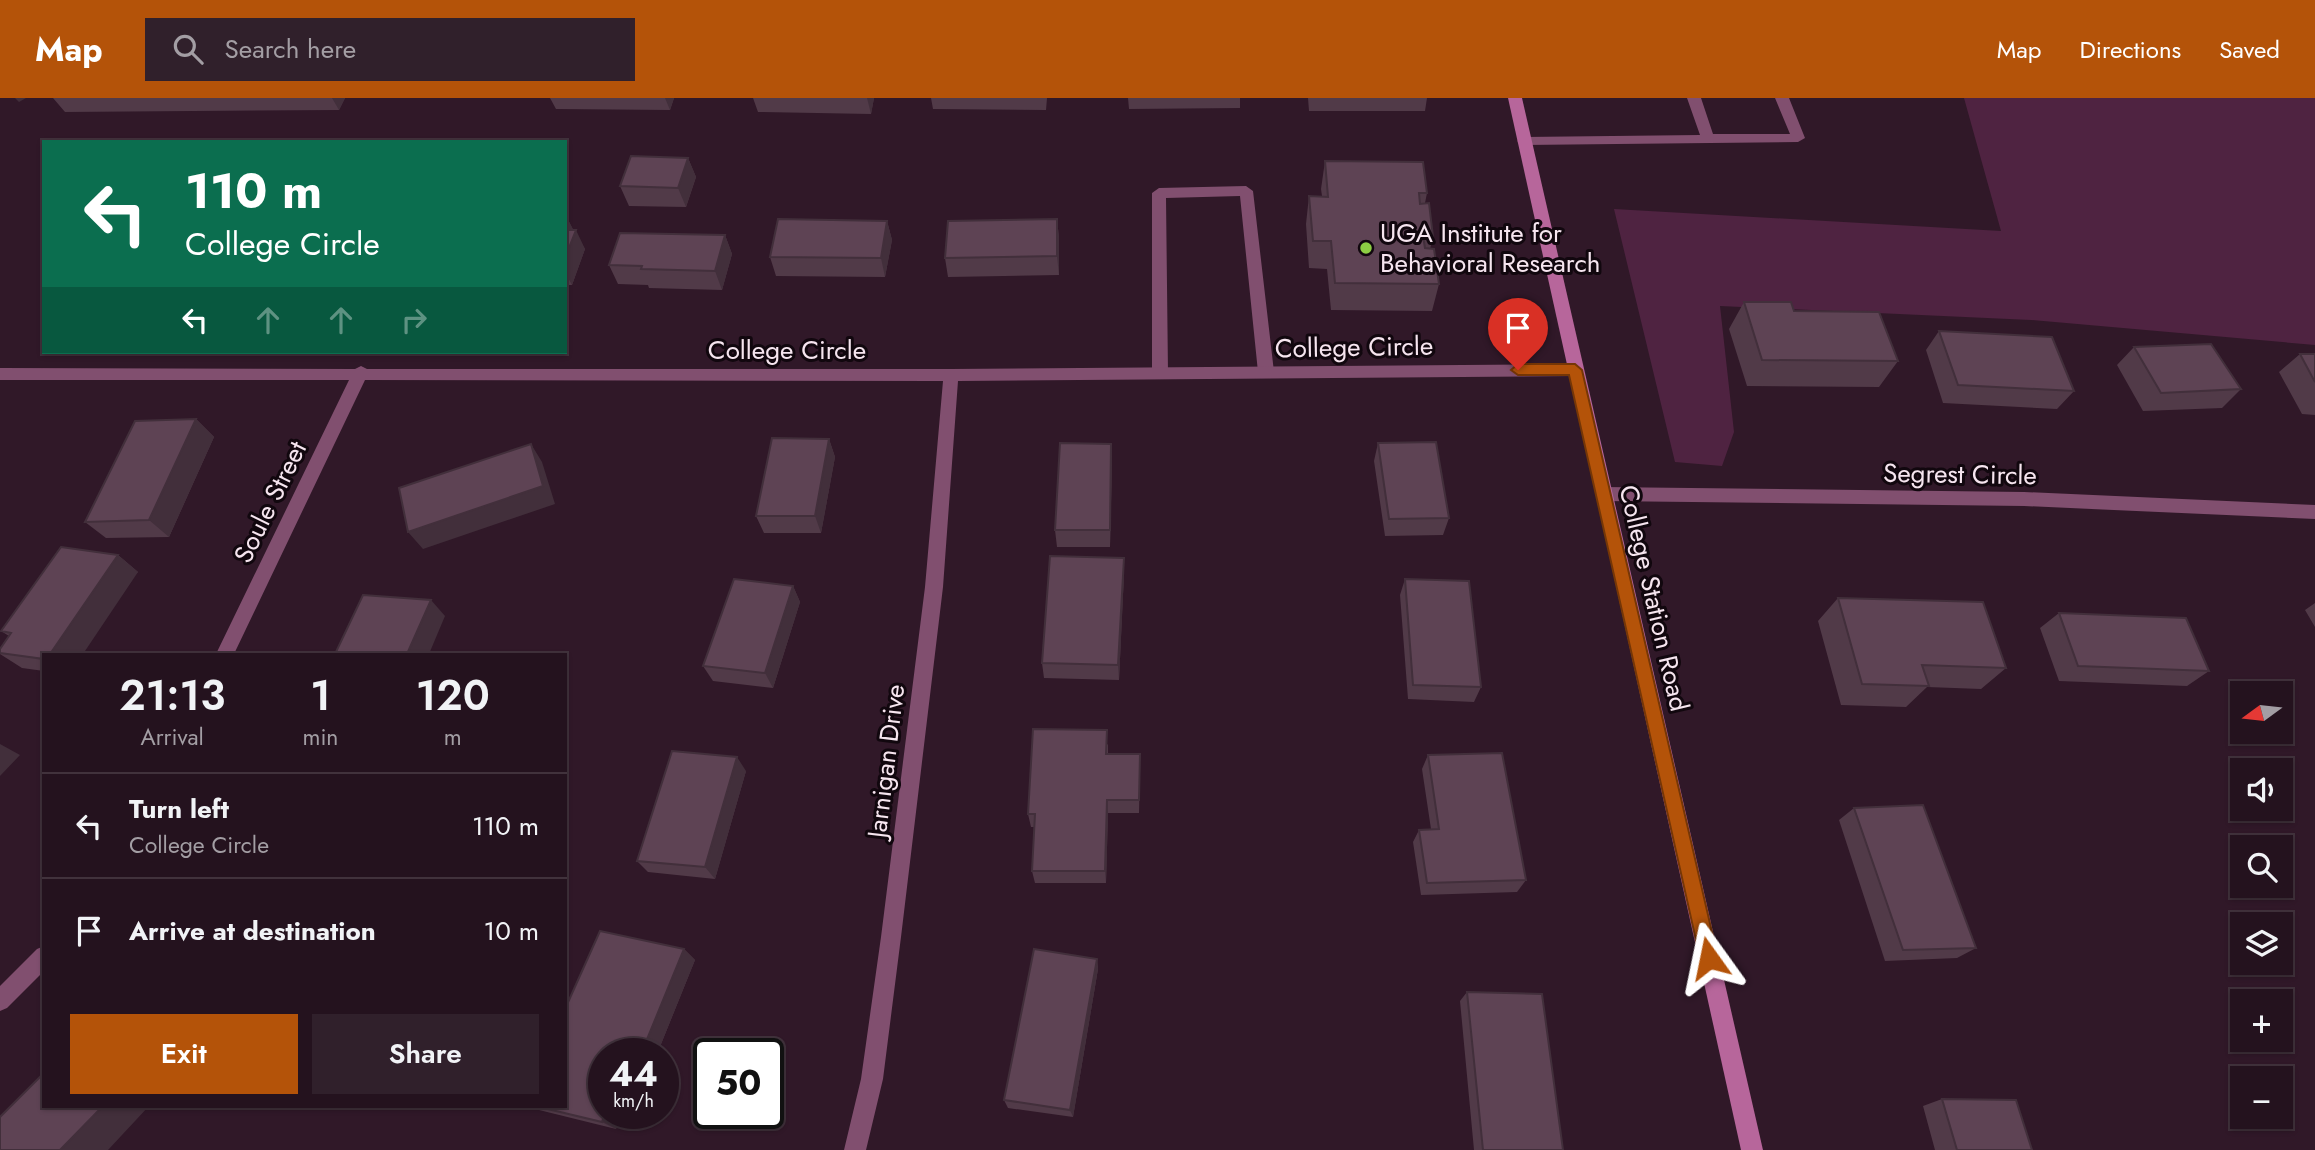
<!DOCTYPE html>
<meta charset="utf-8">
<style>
:root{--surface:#24121e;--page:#30202b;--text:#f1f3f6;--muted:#a39ea4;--line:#41323c;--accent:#b45309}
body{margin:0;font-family:Jost,sans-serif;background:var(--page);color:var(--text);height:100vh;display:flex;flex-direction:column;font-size:26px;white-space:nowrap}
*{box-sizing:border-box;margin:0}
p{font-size:23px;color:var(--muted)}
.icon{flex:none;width:38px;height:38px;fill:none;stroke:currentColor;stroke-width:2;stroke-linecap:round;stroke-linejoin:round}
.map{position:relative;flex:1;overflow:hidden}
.drawer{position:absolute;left:42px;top:555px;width:525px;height:455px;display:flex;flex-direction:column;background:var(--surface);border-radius:0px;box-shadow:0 2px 5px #0004,0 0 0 2px var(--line)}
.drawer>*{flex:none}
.hud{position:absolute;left:42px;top:42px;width:525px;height:214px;border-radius:0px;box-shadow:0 2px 5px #0004,0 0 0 2px var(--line);background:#0b6e4f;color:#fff;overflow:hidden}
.needle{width:46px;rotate:255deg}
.tools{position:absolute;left:2230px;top:583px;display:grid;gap:14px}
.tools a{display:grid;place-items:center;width:63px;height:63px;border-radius:0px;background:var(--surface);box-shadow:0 2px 5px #0004,0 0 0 2px var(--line);font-size:35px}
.speed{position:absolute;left:588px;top:940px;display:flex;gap:14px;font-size:35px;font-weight:700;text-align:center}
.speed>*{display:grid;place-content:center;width:91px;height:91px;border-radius:50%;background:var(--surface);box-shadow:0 2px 5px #0004,0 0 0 2px var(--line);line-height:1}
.speed small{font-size:18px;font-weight:400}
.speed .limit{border:4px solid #111;border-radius:10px;background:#fff;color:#111}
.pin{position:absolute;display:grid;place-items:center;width:60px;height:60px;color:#fff;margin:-72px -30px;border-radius:50% 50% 50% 0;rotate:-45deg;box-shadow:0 0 7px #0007}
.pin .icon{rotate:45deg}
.me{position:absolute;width:77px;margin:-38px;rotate:348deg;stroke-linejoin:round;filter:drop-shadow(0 0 5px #0008)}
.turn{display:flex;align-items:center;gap:24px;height:147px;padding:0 28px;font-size:32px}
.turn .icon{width:91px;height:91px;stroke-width:2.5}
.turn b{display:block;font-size:49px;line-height:60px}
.lanes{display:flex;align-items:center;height:66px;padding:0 28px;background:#0003;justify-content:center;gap:35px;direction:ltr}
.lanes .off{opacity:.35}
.eta{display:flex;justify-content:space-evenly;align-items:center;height:119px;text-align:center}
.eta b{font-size:42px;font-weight:600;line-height:49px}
.cta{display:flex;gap:14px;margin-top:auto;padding:14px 28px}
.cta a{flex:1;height:80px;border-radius:0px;background:var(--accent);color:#fff;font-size:28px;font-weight:600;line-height:80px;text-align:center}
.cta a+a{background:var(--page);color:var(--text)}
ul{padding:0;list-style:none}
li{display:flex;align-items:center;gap:21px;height:105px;padding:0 28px;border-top:2px solid var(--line)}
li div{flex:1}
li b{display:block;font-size:26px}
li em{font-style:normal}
header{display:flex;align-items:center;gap:42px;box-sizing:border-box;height:98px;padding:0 35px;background:var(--accent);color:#fff}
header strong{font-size:33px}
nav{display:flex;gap:38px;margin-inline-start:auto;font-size:24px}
.search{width:490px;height:63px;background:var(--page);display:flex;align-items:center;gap:18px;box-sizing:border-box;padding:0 24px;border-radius:0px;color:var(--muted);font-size:26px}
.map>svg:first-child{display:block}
.green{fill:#4f2341}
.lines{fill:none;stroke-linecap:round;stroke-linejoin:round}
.service{fill:#814f6f;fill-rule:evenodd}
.minor{fill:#814f6f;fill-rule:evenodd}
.secondary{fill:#b7669b;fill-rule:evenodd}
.wall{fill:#513a48}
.shaded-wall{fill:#422f3b}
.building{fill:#5e4354;stroke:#422f3b;stroke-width:2}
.route{fill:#b45309;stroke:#753606;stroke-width:2}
.poi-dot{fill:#8dce44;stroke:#11070e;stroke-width:2.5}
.labels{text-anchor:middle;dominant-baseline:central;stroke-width:6;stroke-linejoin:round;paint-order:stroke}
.poi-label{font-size:26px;fill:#f6e5ef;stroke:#11070e;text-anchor:start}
.street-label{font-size:26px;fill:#f6e5ef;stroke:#11070e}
</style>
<header>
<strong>Map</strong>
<div class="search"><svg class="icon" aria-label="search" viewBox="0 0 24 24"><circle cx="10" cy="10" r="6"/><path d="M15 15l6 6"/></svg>Search here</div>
<nav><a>Map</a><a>Directions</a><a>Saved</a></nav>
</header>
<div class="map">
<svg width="2315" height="1052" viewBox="0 0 2315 1052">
<rect width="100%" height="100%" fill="#301828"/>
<!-- green -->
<path class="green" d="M1964,0h351v247l-284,-25 -311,-14 14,126 -12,34 -47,-4 -61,-253 387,22z"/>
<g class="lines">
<!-- service -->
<path class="service" d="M1687,0h14l12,36h77l-15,-36h14l16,40 -7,4 -274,3 -7,-4 7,-4 176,-2z
M1246,88l7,5 21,181 -8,6 -8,-6 -18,-176 -74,2 2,175 -3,4h-10l-3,-4v-180l7,-5z"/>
<!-- minor -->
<path class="minor" d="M1575,266l8,6 -8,6 -617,5 -15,206 -42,350 -18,142 -17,71h-22l17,-71 20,-142 44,-350 18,-206 -578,-1 -131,274h-18l133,-274h-349v-12l355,1 6,-3 6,3h584z
M1603,389l421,5 291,13v14l-291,-13 -421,-5 -6,-2 -2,-5 2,-5z
M44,848v25l-37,37 -7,3v-25l37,-37z"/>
<!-- secondary -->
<path class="secondary" d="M1508,0h14l241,1052h-22z"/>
</g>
<!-- wall -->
<path class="wall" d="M53,0h292l-6,12 -274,2z
M550,0h124l-4,12 -114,-1z
M753,0h121l-3,16 -113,-2z
M931,0h116l-1,12 -113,-1z
M1128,0h112v10l-111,1z
M1308,0h119l-2,13h-116z
M688,60l8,19 -10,30 -57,-1 -9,-20z
M1325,63l102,32 -2,10 8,34 -3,12 9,35 -7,27 -101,-1 -4,-41 -18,-1 -3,-44 3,-28h13l-1,-7z
M565,116l8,16 12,19 -13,36h-7z
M1057,121l2,19v37l-111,2 -3,-19z
M887,123l5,19 -7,37 -109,-1 -6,-19z
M725,137l7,19 -10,36 -73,-2 -1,-3 -30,-1 -9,-19z
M1744,204l50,9 104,50 -19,26 -132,-1 -18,-57z
M1939,233l135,60 -17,18 -114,-6 -17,-53z
M2134,249l107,42 -19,19 -79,3 -26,-46z
M2300,256h15v61l-13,-1 -23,-42z
M196,321l18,18 -45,100 -63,1 -21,-16z
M829,341l6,18 -14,76h-57l-8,-17z
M1378,345l71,75 -6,17 -58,1 -11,-75z
M1111,346l1,17 -2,86h-53l-2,-17z
M118,457l20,17 -94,82v17l-22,-3 -22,-14v-5l9,-13 -8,-5z
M1124,460v16l-5,106 -75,-2 -2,-15z
M1405,481l76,108 -7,15 -66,-3 -8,-104z
M793,488l7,16 -27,86 -60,-7 -10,-15z
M1838,500l168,70 -25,21 -54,-2 -21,20 -65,-2 -23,-84z
M2315,505v24l-10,-17z
M2059,515l150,58 -22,15 -128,-5 -19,-53z
M1108,646v10l32,14 -1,45h-31l-2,70h-71l-3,-12 2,-44h-3l-3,-13z
M1428,657l98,125 -9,12 -96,3 -8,-53 6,-12 12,-1 -9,-60z
M746,673l-31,108 -67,-7 -11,-11z
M1854,710l122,140 -19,10 -72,3 -46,-141z
M600,833l84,18 11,11 -38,94h-53v59h18l-6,16 -77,-19 -9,-4h35v-97z
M1097,861l1,10 -25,148 -65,-9 -4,-8z
M1467,894l96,158h-89l-14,-149z
M1942,1001l90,51h-97l-12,-44z"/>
<!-- shaded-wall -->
<path class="shaded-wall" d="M15,0h11l-7,4z
M332,0h13l-6,12z
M665,0h9l-4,12z
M867,0h7l-3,16z
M688,60l8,19 -10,30 -8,-19z
M565,116l9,17 -9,14z
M1057,121l2,19v37l-2,-19z
M887,123l5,19 -7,37 -4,-19z
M576,132l9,19 -13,36 -7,-13v-14z
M725,137l7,19 -10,36 -7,-19z
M196,321l18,18 -45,100 -20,-17z
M829,341l6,18 -14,76 -6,-17z
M531,346l11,18 13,42 -132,45 -15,-17z
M1111,346l1,17 -2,86v-17z
M118,457l20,17 -55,82h-33z
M1124,460v16l-5,106 -1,-15z
M793,488l7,16 -27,86 -8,-15z
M431,502l14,16 -16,38h-22z
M0,646l20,11 -20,21z
M737,659l9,14 -31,108 -10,-12z
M1107,702l1,13 -2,70 -1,-12z
M684,851l11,11 -38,94h-16z
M1097,861l1,10 -25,148 -3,-7z
M103,1008h46l-41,44h-48z
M605,1015h17l-6,16 -14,-7z"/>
<!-- building -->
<path class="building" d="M631,58l57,2 -10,30 -58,-2z
M1325,63l98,1 4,31h-8l1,11 9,-1 4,34 -10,-1 2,12 9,1 5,35 -104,-1 -4,-42h-18l-4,-45 19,1z
M778,121l109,2 -6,37 -111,-1z
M1057,121v37l-112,2 3,-37z
M565,132h11l-11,28z
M620,135l105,2 -10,36 -74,-2 1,-3 -33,-1z
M1744,204h47l3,9 85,1 19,49 -136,-1z
M1939,233l113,6 22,54 -116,-6z
M2211,246l30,45 -80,4 -27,-46z
M2300,256h15v28z
M196,321l-47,101 -64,2 50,-101z
M772,340l57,1 -14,77h-59z
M1436,344l13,76 -60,1 -11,-76z
M1060,345l51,1 -1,86h-55z
M531,346l12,42 -135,46 -9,-44z
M61,449l57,8 -68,99h-6v5l-44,-6v-4l11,-16 -10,-2z
M1050,458l74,2 -6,107 -76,-2z
M734,481l59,7 -28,87 -62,-7z
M1405,481l64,2 12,106 -68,-2z
M363,497l68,5 -24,54h-72z
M1838,500l145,4 23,66 -84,-3 7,21 -67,-2z
M2059,515l127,5 23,53 -131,-5z
M1033,631l74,1 -1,24h34l-1,46h-32l-2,71h-73l3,-57h-7z
M672,653l65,6 -32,110 -68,-6z
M1502,655l24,127 -99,3 -8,-53 20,-1 -11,-74z
M1923,707l53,143 -73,2 -49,-142z
M600,833l84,18 -43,105h-37v59h1l-3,9 -67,-16h30v-97z
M1034,851l63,10 -27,151 -66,-10z
M1467,894l75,2 21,156h-80z
M44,975v33h59l-43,44h-60v-33z
M1942,1001l74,1 16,50h-75z"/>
<!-- route -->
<path class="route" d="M1518,266h57l7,6 136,588 -2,7 -7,2 -6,-2 -3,-7 -131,-583h-51l-7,-5z"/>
<!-- markers -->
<circle class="poi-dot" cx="1366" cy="150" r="7"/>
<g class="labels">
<!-- poi labels -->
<g class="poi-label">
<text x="1380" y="135">UGA Institute for<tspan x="1380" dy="30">Behavioral Research</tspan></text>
</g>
<!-- street labels -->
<g class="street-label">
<text transform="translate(1354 249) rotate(-1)">College Circle</text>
<text x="787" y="252">College Circle</text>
<text transform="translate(1960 376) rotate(1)">Segrest Circle</text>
<text transform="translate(270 404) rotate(-64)">Soule Street</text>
<text transform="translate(1654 500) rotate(77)">College Station Road</text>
<text transform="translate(886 663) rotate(-83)">Jarnigan Drive</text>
</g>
</g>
</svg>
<div class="tools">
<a><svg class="needle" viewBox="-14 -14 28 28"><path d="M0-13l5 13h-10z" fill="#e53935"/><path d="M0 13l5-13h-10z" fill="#a39ea4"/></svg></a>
<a><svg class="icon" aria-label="sound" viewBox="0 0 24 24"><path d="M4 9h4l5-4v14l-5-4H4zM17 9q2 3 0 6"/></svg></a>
<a><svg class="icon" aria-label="search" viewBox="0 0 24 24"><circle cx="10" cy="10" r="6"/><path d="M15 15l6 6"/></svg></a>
<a><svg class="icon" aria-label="layers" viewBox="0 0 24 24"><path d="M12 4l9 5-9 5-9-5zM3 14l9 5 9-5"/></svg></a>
<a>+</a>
<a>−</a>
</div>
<div class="speed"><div>44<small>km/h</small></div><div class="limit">50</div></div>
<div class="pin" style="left:1518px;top:272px;background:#d93025"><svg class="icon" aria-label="arrive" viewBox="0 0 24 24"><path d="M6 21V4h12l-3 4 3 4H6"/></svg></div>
<svg class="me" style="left:1709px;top:860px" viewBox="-20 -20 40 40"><path d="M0-17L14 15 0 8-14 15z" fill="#b45309" stroke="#fff" stroke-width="4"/></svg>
<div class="hud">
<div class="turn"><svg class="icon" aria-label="left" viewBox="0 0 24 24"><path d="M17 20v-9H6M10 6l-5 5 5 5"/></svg><div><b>110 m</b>College Circle</div></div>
<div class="lanes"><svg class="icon" aria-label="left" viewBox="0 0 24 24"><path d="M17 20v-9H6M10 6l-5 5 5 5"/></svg><svg class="icon off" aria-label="ahead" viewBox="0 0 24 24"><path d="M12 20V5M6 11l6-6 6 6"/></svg><svg class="icon off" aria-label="ahead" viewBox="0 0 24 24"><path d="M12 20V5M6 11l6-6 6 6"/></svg><svg class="icon off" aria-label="right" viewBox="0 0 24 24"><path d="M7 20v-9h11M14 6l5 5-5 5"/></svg></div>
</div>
<section class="drawer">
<div class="eta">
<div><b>21:13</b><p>Arrival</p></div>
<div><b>1</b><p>min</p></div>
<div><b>120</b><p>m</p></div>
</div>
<ul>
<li><svg class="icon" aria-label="left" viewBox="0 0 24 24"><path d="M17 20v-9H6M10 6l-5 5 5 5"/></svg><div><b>Turn left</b><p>College Circle</p></div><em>110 m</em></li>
<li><svg class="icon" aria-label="arrive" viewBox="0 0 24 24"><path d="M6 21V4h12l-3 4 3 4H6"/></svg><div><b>Arrive at destination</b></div><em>10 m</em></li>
</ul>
<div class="cta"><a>Exit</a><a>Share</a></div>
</section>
</div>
